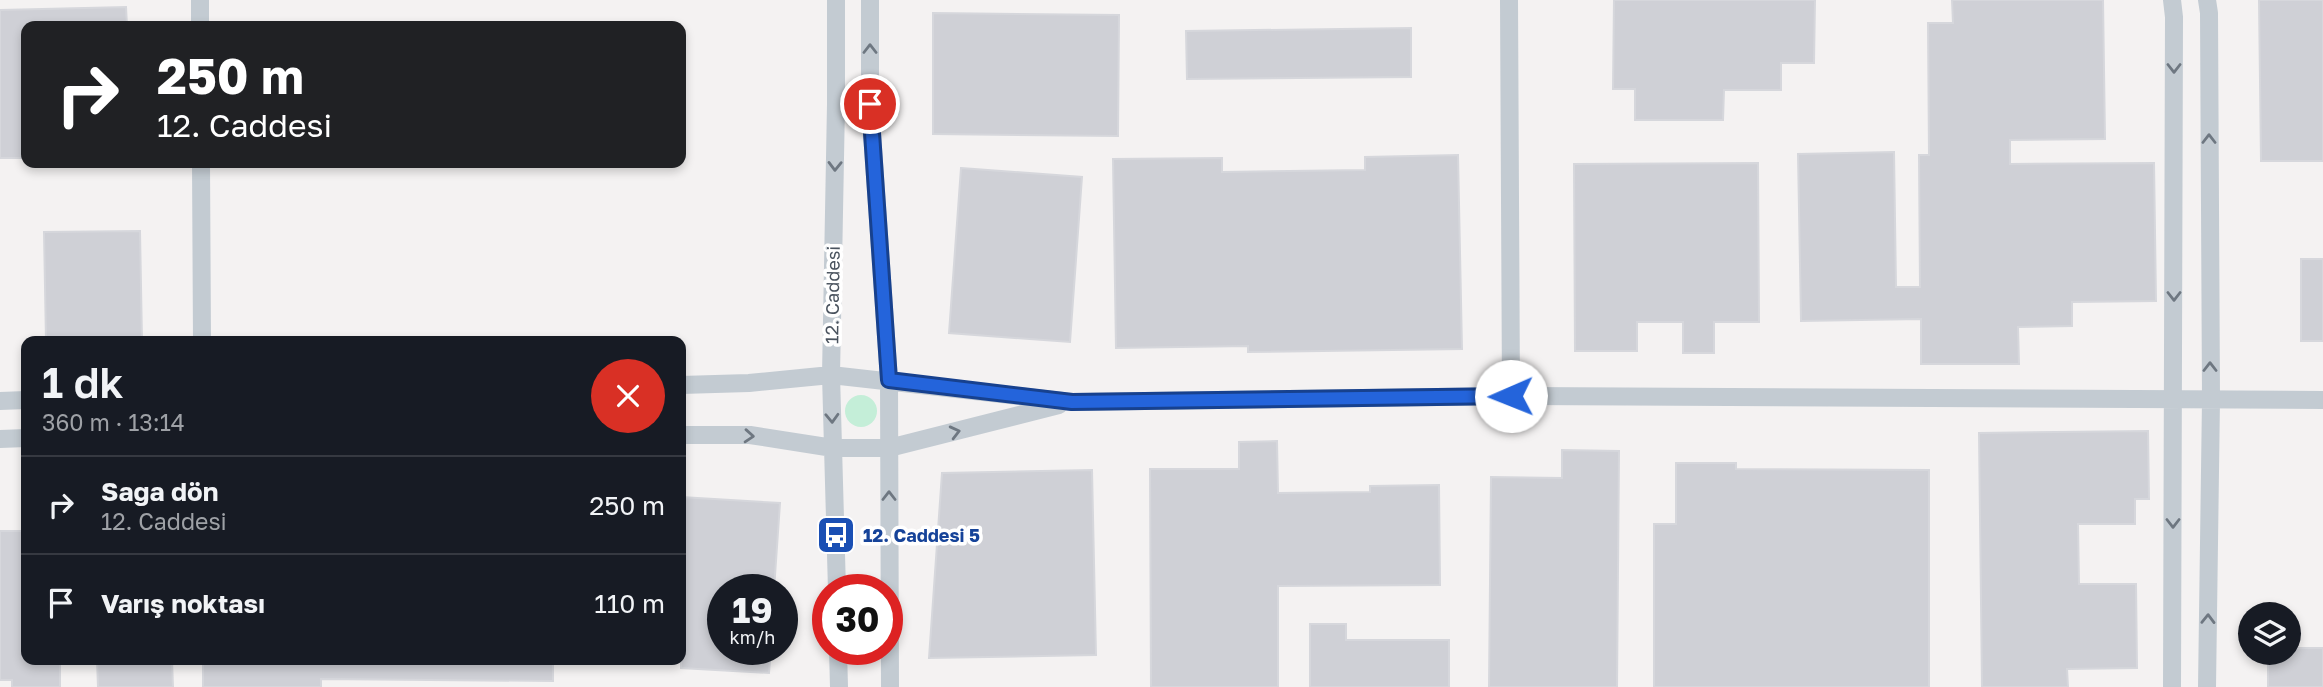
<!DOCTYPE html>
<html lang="tr">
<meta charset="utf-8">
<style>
:root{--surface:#171b24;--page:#20242c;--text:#f1f3f6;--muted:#9ea1a6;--line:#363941}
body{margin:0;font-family:"Golos Text",sans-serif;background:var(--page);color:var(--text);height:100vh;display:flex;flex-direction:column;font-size:26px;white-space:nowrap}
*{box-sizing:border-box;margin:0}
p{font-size:23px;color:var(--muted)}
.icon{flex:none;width:38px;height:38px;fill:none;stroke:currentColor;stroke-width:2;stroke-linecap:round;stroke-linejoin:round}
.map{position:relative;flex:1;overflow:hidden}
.panel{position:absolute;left:21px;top:336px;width:665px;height:329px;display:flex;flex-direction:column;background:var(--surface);border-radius:14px;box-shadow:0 4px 10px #0003}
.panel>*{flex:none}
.hud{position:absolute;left:21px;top:21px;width:665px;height:147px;border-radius:14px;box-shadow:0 4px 10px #0003;background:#202124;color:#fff;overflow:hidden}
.buttons{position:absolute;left:2238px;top:602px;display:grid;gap:14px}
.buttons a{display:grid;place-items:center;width:63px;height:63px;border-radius:50%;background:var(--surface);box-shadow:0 4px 10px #0003;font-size:35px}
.speed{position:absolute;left:707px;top:574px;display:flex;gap:14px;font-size:35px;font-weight:700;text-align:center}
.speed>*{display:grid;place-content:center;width:91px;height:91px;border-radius:50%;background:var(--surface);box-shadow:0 4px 10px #0003;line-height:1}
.speed small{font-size:18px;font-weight:400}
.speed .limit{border:10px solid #d22;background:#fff;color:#111}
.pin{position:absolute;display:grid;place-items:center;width:60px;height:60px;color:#fff;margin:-30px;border:4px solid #fff;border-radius:50%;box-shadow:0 2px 7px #0007}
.me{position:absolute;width:77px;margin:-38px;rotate:269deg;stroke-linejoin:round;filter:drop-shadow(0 0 5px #0008)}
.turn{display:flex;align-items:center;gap:24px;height:147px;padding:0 21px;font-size:32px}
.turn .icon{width:91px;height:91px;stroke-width:2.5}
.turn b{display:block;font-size:49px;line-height:60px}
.round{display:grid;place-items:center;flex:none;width:74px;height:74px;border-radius:37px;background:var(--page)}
.headline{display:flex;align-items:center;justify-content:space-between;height:119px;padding:0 21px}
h1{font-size:42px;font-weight:600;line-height:52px}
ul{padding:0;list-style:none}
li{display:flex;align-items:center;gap:21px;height:98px;padding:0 21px;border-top:2px solid var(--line)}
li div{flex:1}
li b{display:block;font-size:26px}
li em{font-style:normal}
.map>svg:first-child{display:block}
.green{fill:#c4eed8}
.building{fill:#cfd0d6;stroke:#d6d7dc;stroke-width:2}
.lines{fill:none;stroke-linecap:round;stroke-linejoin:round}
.minor{stroke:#c3cbd2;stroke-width:18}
.oneway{stroke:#6e7781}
.route-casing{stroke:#17418e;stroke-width:18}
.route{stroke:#2464db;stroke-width:12}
.labels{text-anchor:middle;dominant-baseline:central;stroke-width:7;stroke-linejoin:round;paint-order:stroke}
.street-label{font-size:18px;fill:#4a535e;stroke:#fff}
.transit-label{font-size:18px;font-weight:bold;fill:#164399;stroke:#fff;text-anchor:start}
</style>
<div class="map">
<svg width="2323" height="687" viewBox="0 0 2323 687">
<rect width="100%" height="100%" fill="#f4f2f2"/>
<!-- green -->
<path class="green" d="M845 411a16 16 0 1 1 32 0a16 16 0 1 1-32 0Z"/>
<!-- building -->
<path class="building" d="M1614,0h201l-1,63h-33v27h-57l-1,30h-88v-31h-22z
M1952,0h151l2,139 -95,1v24l144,-1 2,138 -84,1v24l-54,1 1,37h-98v-45l-120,2 -3,-167 96,-2 2,135h24l-1,-132h10l-1,-132h25z
M2259,0h64v161h-62z
M126,7l1,19h-101v132h-26v-148z
M933,13l186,2 -1,121 -185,-2z
M1411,28v49l-224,2 -1,-48z
M1458,155l4,194 -214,3v-6l-132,2 -3,-189 109,-1v14l143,-2v-13z
M1758,163l1,159h-45v31h-31v-31h-46v29h-62l-1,-187z
M961,168l121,9 -12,165 -121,-9z
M140,231l2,110h-96l-2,-109z
M2301,259h22v82h-22z
M2148,431l1,68h-14v25h-57l1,60h57l1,84 -70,1 1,18h-86l-3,-254z
M1277,441l1,52 92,-1v-6l69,-1 1,100 -162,1v101h-127l-1,-218h89v-27z
M1562,450l57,1 -2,236h-128l2,-210 71,1z
M1676,463h60v6l193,1v217h-275v-163h22z
M1092,470l4,185 -167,3 13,-185z
M681,497l99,6 -6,87h-51v59h48l-2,24 -88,-5z
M0,531h26v129h34v27h-48v-7h-12z
M1310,624h36v16h103v47h-139z
M2289,648h34v39h-55v-34h21z
M97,660h75l1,27h-75z
M203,660h350v21l-232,-2v8h-118z"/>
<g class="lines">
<!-- minor -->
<path class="minor" d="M200,0v26
M836,0v104l-5,271 6,215
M870,0v104l19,276 1,307
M1509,0l2,396
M2172,0l2,17 -2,670
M2207,0l2,13 2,386 -4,288
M201,163l1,178
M681,385l68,-2 82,-8 241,27 439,-6 812,4
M0,401l26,-1
M681,435h69l83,13h56l170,-43
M0,439l26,-1
M838,649l1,38"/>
</g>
<!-- one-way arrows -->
<defs><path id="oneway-chevron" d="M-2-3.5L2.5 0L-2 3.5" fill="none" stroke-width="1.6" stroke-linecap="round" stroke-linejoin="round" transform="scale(1.75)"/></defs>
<g class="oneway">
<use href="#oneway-chevron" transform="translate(870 49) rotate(-90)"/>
<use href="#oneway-chevron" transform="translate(2174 68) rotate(90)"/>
<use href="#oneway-chevron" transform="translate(2209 139) rotate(-90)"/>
<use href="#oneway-chevron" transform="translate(835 166) rotate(91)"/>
<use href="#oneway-chevron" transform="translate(2174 296) rotate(90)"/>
<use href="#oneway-chevron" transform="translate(2210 367) rotate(-90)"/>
<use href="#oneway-chevron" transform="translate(832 418) rotate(88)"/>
<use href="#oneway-chevron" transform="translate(955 432) rotate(-14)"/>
<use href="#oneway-chevron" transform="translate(749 436) rotate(4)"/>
<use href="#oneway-chevron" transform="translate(889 496) rotate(-90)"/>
<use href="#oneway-chevron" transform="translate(2173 523) rotate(90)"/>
<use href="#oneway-chevron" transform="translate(2208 619) rotate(-89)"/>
</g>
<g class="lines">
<defs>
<path id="route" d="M870,104l19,276 183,22 439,-6"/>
</defs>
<!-- route casing -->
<use href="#route" class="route-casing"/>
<!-- route -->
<use href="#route" class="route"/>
</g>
<!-- icons -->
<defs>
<symbol id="bus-square" viewBox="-11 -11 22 22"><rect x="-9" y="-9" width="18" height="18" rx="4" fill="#1a4fb4" stroke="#fff"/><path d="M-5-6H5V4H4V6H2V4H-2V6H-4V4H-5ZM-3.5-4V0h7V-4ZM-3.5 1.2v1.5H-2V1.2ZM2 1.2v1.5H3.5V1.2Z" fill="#fff"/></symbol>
</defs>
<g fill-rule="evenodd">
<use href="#bus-square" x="814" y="513" width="44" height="44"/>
</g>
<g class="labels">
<!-- street labels -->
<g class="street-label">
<text transform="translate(832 295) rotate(-89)">12. Caddesi</text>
</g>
<!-- transit labels -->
<g class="transit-label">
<text x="863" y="535">12. Caddesi 5</text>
</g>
</g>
</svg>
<div class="buttons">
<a><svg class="icon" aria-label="layers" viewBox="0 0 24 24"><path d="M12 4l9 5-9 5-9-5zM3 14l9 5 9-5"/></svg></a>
</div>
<div class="speed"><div>19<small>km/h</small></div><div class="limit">30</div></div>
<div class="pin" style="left:870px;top:104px;background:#d93025"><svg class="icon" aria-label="arrive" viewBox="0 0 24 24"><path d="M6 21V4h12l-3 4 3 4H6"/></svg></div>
<svg class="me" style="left:1511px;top:396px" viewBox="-20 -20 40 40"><circle r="19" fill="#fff"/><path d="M0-13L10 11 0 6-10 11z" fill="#2464db"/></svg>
<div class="hud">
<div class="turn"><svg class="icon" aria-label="right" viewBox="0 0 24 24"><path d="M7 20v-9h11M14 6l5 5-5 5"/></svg><div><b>250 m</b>12. Caddesi</div></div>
</div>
<section class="panel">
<div class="headline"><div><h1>1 dk</h1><p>360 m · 13:14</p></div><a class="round" style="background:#d93025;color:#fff"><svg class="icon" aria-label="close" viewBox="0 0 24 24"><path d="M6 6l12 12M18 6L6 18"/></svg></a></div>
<ul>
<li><svg class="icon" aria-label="right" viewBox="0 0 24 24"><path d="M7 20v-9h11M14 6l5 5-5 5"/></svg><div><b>Sağa dön</b><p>12. Caddesi</p></div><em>250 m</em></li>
<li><svg class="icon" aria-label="arrive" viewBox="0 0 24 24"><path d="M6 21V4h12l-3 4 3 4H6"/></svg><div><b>Varış noktası</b></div><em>110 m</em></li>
</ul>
</section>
</div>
